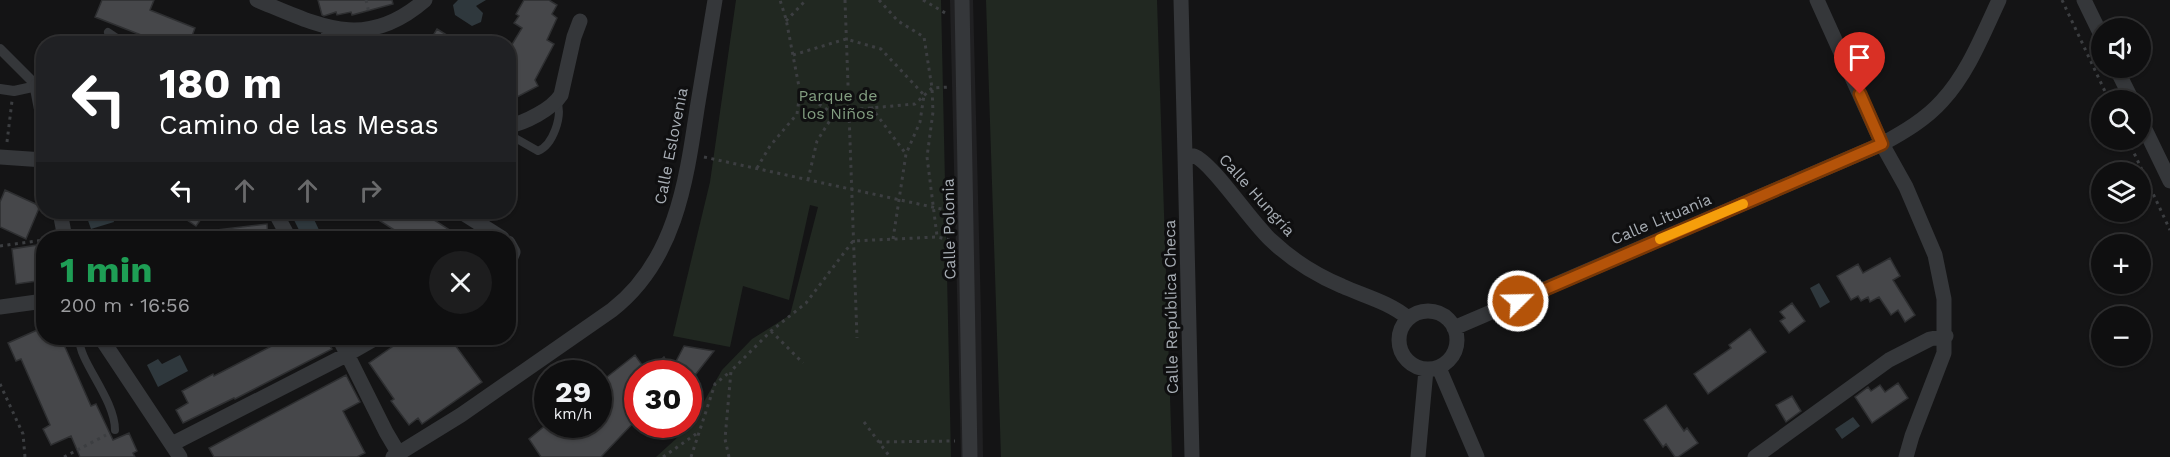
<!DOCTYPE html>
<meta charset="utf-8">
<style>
:root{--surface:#0f0f10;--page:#1d1d1e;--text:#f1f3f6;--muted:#9b9c9f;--line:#2f2f30}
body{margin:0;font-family:"Work Sans",sans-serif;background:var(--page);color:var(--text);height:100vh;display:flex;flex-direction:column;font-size:22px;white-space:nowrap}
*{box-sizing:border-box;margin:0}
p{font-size:20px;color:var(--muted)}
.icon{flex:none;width:33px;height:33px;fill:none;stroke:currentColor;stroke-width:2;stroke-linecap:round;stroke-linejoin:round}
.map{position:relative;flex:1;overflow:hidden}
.sheet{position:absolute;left:36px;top:231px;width:480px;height:114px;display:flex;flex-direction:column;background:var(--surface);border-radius:24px;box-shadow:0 2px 4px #0004,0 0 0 2px var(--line)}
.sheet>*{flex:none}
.guide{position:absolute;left:36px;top:36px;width:480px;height:183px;border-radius:24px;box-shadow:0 2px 4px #0004,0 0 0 2px var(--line);background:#202124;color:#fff;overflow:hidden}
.controls{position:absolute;left:2091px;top:18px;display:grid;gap:12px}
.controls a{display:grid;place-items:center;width:60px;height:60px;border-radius:50%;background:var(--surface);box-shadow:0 2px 4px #0004,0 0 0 2px var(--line);font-size:30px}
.speed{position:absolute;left:534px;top:360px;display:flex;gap:12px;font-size:30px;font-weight:700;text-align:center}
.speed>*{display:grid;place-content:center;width:78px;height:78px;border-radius:50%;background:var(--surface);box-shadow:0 2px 4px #0004,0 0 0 2px var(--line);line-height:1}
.speed small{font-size:15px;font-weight:400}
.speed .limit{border:9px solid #d22;background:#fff;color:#111}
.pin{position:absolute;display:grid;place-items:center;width:51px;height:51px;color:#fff;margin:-62px -26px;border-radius:50% 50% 50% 0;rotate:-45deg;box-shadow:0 0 6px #0007}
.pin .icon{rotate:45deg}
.me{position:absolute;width:66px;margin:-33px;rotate:67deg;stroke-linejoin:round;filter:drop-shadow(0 0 4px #0008)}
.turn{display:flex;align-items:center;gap:21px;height:126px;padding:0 24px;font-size:27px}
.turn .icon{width:78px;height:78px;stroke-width:2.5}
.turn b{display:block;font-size:42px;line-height:51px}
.lanes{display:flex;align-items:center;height:57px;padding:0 24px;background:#0003;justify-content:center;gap:30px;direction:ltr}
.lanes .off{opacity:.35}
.round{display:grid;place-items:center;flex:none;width:63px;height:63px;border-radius:32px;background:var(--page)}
.head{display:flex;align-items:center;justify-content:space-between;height:102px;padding:0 24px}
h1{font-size:36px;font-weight:700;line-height:45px;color:#1e9e55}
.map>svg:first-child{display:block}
.built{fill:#202022}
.green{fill:#212821}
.water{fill:#2f383d}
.building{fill:#46474a;stroke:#2e2f31;stroke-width:1.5}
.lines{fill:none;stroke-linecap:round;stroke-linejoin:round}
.path{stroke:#3c3e41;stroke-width:3;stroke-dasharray:3 4.5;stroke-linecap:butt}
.service{stroke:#35373a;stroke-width:8}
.pedestrian{stroke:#35373a;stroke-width:10}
.minor{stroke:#35373a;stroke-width:15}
.route-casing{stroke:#753606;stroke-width:15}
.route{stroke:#b45309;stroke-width:10}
.slow{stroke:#f59e0b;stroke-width:10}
.labels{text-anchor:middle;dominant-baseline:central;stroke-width:6;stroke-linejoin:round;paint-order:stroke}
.park-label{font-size:16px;fill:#829d80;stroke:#0f0f10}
.street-label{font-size:16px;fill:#a7adb4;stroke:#0f0f10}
</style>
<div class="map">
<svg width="2170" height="457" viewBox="0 0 2170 457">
<rect width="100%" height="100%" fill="#141415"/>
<!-- built -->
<path class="built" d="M950,0h23l8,315 2,142h-22z"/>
<!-- green -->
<path class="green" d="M736,0h205l10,457h-295l34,-31 32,-56 30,-31 38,-24 28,-108 -8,-2 -21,95 -46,-14 -13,61 -57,-11 37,-154z
M986,0h171l15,457h-171z"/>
<!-- water -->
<path class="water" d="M458,0h28l-10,6 7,7 -2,9 -9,4 -17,-11 -2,-10z
M85,212h26l3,10 -23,7z
M290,212h23l-2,1 9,19 -17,6z
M1819,283l11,19 -10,6 -10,-20z
M180,355l8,16 -30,16 -11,-22 11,-6 4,5z
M1853,417l7,9 -18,13 -7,-10z"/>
<!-- building -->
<path class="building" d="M102,0h52l-4,10 45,18 -6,16h-52l4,-9 -46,-18z
M318,0h74l1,4 -41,11 -1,-3 -14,3 -1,-3 -12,4 -2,-1z
M524,0h25l8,5 -5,9 5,4 -10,22 7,4 -19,36 3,6 -21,11 -5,-10 -4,1v-37l14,-23 -8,-5 5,-7 -3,-2z
M437,29l24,15h-33z
M5,190l35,16 -14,33 -26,-12v-25z
M175,212h31l-10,14z
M366,212h56l40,26h-55z
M267,224l1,14h-58l-1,-7z
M44,244v36l-28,4 -4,-35z
M1890,258l10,18 -7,4 22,35 -10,7 -7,-12 -7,5 -12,-18 -9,5 -2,-5 -7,4 -3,-5 -7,4 -14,-24 21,-12 5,9z
M1792,303l13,18 -16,12 -9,-12 5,-3 -5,-6z
M44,327v11h17l30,68 5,-2 17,36 16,-7 8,18 -4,2 2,4h-55l-9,-21 -20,9 -8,-16 7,-4 -29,-66 -5,2 -8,-18z
M1750,329l16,23 -58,42 -14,-20 37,-26 -2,-3z
M287,338h38l7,11 -97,50 -1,-1 -51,25 -7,-13 12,-7 -6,-12 31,-17 1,2z
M405,338h45l32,44 -60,42 -4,-6 -9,7 -18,-24 3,-2 -25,-36z
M684,346l30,5 -18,23h-58v44l-37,39h-60l-12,-18 18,-15h51v-40l37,-29 12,17 17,-15 7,14z
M346,375l14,27 -17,9 22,42 -8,4h-143l-5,-9z
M1898,383l10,15 -36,25 -17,-26 13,-10 3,4 9,-6 5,7z
M1792,396l9,15 -15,11 -10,-17z
M1666,405l18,26 3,-3 11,15 -20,14h-3l-9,-13 -3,3 -19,-27z"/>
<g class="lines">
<!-- path -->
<path class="path" d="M366,0l3,13
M845,0l12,338
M879,0l19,21 26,16 8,51 1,24 -6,45 10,79
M923,0l24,14
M2062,0l47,100
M786,21l20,-21
M793,55l53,-16 35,10 43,46 -4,27 -14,32 -13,85
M800,92l34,22 14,-4 67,-6 17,-16 17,-1
M871,107l35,47
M2128,140l42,90
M7,142l5,-41
M704,157l242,53
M757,168l13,-22 27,-32 3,-22 -14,-73 -6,-19
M808,180l9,-39 17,-27
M0,246l44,-6
M771,331l32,32
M0,384l23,50 2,23
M864,422l26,35
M879,442l76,-1
M64,457l42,-22
M663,457l33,-23
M691,457l24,-73 16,-13
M729,457l-4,-18 6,-68 40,-40 35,-28 47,-62 84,-4 17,4"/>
<!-- service -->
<path class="service" d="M108,32l18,12
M508,134l30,17c15,-6 25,-35 19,-50
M80,338c-4,20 35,60 35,92"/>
<!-- pedestrian -->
<path class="pedestrian" d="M0,49l37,37
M0,89l14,2 23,-5"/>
<!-- minor -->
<path class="minor" d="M257,0c63,26 108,52 168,0
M962,0l8,457
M1181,0l4,156c3,0 7,-1 9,0 18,6 59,69 78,85 20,19 44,34 70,45 22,10 47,16 66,32
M1817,0l65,144 24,43 29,68 9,44v54l-32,83 -6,21
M2084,0l18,37
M326,44l4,-15
M2116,68l16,32
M44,85l-7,1 7,36
M2140,119l30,62
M508,126c17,-3 44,-17 53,-31l13,-58 6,-16
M1185,156l7,301
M0,157l44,3
M60,212l5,26
M275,212l14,26
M461,212l41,26
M508,243l5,9 -5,12
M0,307l44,-6
M1399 340a29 29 0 1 1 58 0a29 29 0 1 1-58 0Z
M1454,328l428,-184c22,-12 44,-25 60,-43 26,-28 41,-67 57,-101
M101,338l79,119
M339,338l47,94 13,22
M1439,368l38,89
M172,444l176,-90 28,-16
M393,457l68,-42 151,-105c63,-49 74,-127 85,-201 6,-36 12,-73 18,-109
M1418,457l8,-87
M1755,457l134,-97 41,-21 16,-3"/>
</g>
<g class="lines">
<defs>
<path id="route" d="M1518,301l364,-157 -22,-50"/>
</defs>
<!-- route casing -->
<use href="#route" class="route-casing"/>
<!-- route -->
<use href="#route" class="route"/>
<!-- slow -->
<path class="slow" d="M1660,239l83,-35"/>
</g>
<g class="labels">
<!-- park labels -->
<g class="park-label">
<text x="838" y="95">Parque de<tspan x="838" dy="18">los Niños</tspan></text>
</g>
<!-- street labels -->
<g class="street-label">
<text transform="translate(671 146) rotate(-79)">Calle Eslovenia</text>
<text transform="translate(1257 195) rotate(48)">Calle Hungría</text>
<text transform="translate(1661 219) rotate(-23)">Calle Lituania</text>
<text transform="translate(949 229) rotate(-91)">Calle Polonia</text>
<text transform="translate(1171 307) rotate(-91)">Calle República Checa</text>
</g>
</g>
</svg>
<div class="controls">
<a><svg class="icon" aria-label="sound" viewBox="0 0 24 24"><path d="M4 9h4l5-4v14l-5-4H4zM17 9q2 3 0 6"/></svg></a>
<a><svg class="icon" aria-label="search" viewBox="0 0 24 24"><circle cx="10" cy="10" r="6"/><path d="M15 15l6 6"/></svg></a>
<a><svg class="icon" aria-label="layers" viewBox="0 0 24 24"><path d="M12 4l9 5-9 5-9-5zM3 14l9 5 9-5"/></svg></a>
<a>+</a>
<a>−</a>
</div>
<div class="speed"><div>29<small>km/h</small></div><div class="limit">30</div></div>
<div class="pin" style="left:1860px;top:94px;background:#d93025"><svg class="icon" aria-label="arrive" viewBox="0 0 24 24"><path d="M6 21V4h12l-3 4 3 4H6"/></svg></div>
<svg class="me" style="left:1518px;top:301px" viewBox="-20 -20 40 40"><circle r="17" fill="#b45309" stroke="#fff" stroke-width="3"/><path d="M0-11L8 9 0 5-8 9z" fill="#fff"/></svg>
<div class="guide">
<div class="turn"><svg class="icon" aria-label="left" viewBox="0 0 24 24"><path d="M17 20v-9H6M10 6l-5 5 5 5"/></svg><div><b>180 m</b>Camino de las Mesas</div></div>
<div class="lanes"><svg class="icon" aria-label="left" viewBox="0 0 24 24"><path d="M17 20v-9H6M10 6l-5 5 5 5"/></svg><svg class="icon off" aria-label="ahead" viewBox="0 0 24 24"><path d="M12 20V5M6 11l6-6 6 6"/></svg><svg class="icon off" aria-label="ahead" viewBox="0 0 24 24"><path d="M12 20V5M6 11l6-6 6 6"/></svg><svg class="icon off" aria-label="right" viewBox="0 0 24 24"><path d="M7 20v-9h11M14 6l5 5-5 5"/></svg></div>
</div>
<section class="sheet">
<div class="head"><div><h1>1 min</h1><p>200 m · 16:56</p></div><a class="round"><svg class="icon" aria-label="close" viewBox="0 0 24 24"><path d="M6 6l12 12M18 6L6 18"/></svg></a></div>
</section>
</div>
